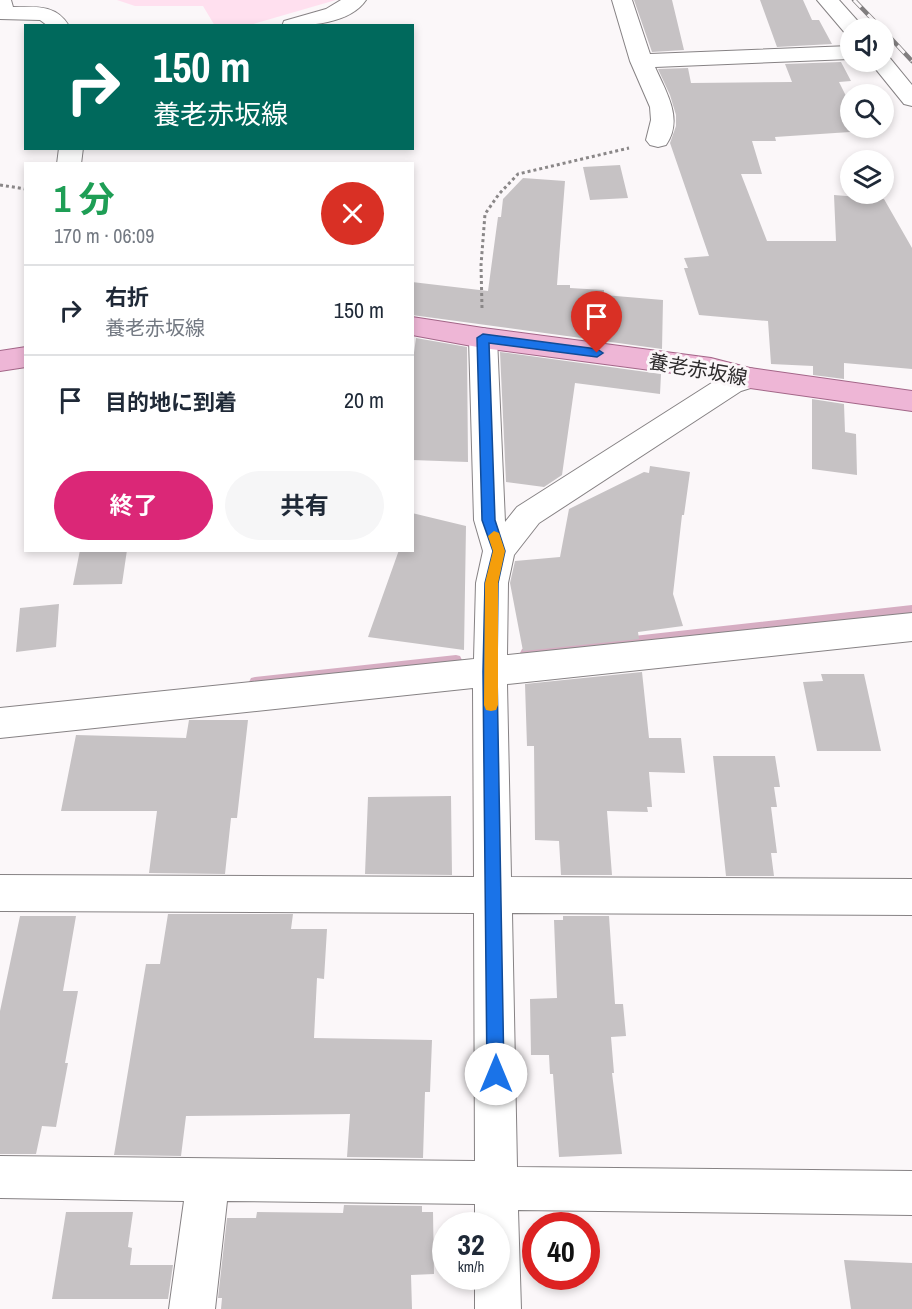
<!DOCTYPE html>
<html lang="ja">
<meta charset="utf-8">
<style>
:root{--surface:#fff;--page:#f6f6f7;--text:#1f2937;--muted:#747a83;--line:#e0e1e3;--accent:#db2777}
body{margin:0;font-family:"Archivo Narrow","Noto Sans JP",sans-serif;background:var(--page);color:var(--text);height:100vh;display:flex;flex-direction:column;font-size:22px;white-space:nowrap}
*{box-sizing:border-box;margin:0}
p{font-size:20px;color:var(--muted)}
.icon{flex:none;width:33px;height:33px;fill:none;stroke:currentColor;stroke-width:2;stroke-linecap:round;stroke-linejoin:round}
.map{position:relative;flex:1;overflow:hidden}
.side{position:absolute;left:24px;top:162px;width:390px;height:390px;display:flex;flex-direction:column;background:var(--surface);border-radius:0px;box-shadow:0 3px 9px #0003}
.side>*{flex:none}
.banner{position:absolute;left:24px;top:24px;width:390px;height:126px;border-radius:0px;box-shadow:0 3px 9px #0003;background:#00695c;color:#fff;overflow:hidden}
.buttons{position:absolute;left:840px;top:18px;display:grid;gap:12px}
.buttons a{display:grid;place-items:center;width:54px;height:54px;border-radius:50%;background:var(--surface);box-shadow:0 3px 9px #0003;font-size:30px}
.speed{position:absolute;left:432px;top:1212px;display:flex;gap:12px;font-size:30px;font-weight:700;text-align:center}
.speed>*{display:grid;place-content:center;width:78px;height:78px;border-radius:50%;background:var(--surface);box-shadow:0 3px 9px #0003;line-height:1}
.speed small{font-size:15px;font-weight:400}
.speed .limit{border:9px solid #d22;background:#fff;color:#111}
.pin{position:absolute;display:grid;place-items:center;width:51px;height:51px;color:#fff;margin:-62px -26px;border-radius:50% 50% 50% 0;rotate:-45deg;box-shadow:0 0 6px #0007}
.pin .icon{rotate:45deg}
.me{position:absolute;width:66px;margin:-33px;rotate:0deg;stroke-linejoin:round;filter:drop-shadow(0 0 4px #0008)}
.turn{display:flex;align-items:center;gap:21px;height:126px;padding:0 30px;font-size:27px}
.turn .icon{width:78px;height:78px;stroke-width:2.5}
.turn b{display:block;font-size:42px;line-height:51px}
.round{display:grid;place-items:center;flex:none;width:63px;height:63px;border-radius:32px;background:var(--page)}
.head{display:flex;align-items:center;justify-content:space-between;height:102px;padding:0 30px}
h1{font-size:36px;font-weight:700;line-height:45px;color:#1e9e55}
.primary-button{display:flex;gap:12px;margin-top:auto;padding:12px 30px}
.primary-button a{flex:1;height:69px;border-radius:36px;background:var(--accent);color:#fff;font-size:24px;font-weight:700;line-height:69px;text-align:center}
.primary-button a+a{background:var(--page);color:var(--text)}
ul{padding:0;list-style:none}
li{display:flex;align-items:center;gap:18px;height:90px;padding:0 30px;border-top:2px solid var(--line)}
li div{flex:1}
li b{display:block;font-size:22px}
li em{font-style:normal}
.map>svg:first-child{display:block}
.green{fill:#ffe0ef}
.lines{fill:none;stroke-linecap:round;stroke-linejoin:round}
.stream{fill:#d6adc2;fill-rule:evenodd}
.building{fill:#c6c2c4}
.minor-casing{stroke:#868284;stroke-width:2}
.major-casing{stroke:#a36688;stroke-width:2}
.path{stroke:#8a8788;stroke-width:3;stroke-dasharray:3 3;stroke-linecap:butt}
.minor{fill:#fff;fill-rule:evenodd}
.major{fill:#eeb6d6;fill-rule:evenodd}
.rail-casing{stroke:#817e7f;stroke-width:4.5}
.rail{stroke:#fbf7f9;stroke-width:3;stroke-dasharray:10;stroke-linecap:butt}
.route{fill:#1a73e8;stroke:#114b97;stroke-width:1.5}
.slow{fill:#f59e0b}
.labels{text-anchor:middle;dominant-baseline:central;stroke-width:6;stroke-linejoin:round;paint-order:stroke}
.street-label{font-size:20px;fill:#2d2b2c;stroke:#fbf7f9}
</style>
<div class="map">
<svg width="912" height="1309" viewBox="0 0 912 1309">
<rect width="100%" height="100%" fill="#fbf7f9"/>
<!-- green -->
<path class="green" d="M117,0h219l-86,25 -35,1 -12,-20h-68z"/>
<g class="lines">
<!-- stream -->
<path class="stream" d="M912,605v10l-386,43 -4,-1 -2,-4 2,-4 4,-1z
M456,655l4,1 2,4 -2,4 -4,1 -201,22 -4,-1 -2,-4 2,-4 4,-1z"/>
</g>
<!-- building -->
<path class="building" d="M634,0h38l12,50 -32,2z
M760,0h43l9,20h7l13,24 -55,3z
M841,62l10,19 -12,1 11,22v24h13l2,3 -90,6 1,4h-24l10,33h-21l26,67h69l-2,-46 50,4 28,49v121l-68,-6v16l-31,-4v-9l-42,-2 -3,-43 -69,-6 -15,-47h4l-4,-10 25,-2 -39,-113 6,-17v-11l-6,-20 -12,-26 30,-1 3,15 101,-1 -7,-18z
M620,165l8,33 -38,2 -7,-33z
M523,178l42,3 -8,104h13v3l34,2v5l59,5 -1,49 -250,-34v-33l76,9 10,-74h3l2,-18z
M416,338l51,9 1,115 -56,-2v-93z
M500,352l161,22 -1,20 -85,-11 -13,92 -18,12 -38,-5z
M812,399l32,5 1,28 11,2 1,41 -45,-6z
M650,466l40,6 -6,43h-2l-9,79 10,32 -45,6 1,7 -116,12 -13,-68 5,-22 45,-4 9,-48 75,-37 5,1z
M412,513l54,13 -2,124 -96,-13 31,-87h13z
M80,550h47l-5,34 -49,1z
M59,604l-3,43 -40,5 4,-44z
M642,672l7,66h32l4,35 -36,-1 3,35h-5l1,5 -41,-1 5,64h-51l-2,-34 -24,-1 -1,-94h-7l-2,-62z
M821,674h43l17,77h-64l-14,-69 20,-1z
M189,720h59l-11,98h-6l-6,56 -76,-1 8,-62h-96l15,-76 110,3z
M713,756h62l5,31h-6l3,20h-6l6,46h-6l3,23h-48z
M451,796l1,79 -87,-1 3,-77z
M168,914h125l-2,15h36l-3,50 -7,-1 -3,60 118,2 -2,52h-5l-2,66 -76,-1 3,-43 -164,2 -5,40 -67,-1 32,-191h14z
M20,916h56l-13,75h15l-13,72h3l-12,64 -14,-1 -6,28h-36v-143z
M563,916h46l6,88h8l3,32 -15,1 3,36h-2l10,81 -63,3 -6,-83h-3l-1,-19h-18l-1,-56 27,-1 -3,-78h9z
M344,1205l78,1v6h11l1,62 -23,1 1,34h-191l1,-11h-4l9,-80h29l1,-6 86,1z
M66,1212h67l-5,35 4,1 -2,17h43l-5,34h-116z
M844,1260l68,3v46h-61z"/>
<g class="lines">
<defs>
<path id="minor" d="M0,0h11l2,7c22,0 43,-3 56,19h-21l-8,-6 -40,-1z
M341,0h25c-16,24 -58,26 -84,26l2,-5 42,-12z
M612,0h20l18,54 200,-8v13l-195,8c11,25 29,52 11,78l-8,2 -8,-2 -4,-5 5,-20 -1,-13 -20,-46z
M817,0h22l25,28h-14v6l-5,-1z
M884,56l5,1 23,28v21l-8,-2 -34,-42h14z
M59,148h24l-2,16h-24z
M483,328l10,3 4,7 8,184 12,-15 204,-130 29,-9 10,3 4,7 -4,7 -19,6 -202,132 -25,32 -6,28 -1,72 405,-42v28l-405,43 4,193 401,2v36l-400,-2 5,254 395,4v44l-394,-5 3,99h-46v-33h21v-50h-21v-22l-248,-3 -12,108h-46l15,-108 -184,-3v-42l475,5 -1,-248 -474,-2v-36l474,2 -1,-189 -473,50v-30l474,-49 2,-76 7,-32 -9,-31 -5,-182 4,-7z"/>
<path id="major" d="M412,317l71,11 228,30 39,10 162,23v20l-162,-23 -39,-10 -228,-30 -71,-13z
M26,347v20l-26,4v-20z"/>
</defs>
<!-- minor casing -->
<use href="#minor" class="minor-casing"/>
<!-- major casing -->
<use href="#major" class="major-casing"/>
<!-- path -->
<path class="path" d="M0,185l26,4
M482,308l-1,-43 4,-51 14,-20 19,-20 111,-26"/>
<!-- minor -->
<use href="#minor" class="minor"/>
<!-- major -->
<use href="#major" class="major"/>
<defs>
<path id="rail" d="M854,0l27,28
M884,31l28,30"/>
</defs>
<!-- rail casing -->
<use href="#rail" class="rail-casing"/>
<!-- rail -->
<use href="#rail" class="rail"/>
</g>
<!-- route -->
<path class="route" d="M483,334l114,15 6,4 -6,4 -108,-14 6,177 10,31 -7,32 -1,89 7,402 -2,6 -6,2 -6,-2 -3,-6 -4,-402 2,-89 8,-32 -11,-31 -5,-182z"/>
<!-- slow -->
<path class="slow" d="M494,531l5,2 6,18 -7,32v122l-2,5 -5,1 -5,-1 -2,-5 1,-122 8,-32 -5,-15z"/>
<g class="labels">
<!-- street labels -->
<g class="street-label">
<text transform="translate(698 369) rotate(10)">養老赤坂線</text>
</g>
</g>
</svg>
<div class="buttons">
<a><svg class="icon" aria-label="sound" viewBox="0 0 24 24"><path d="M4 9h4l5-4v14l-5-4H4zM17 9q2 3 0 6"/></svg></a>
<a><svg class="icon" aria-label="search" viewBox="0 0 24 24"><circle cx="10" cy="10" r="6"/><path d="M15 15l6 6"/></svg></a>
<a><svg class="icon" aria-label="layers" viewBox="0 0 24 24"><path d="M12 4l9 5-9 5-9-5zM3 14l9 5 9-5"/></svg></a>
</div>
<div class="speed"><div>32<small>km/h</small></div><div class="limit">40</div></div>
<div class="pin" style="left:597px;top:353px;background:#d93025"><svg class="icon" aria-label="arrive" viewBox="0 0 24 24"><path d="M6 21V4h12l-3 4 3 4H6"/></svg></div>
<svg class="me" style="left:496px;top:1074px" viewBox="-20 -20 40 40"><circle r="19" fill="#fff"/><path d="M0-13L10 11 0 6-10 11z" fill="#1a73e8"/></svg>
<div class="banner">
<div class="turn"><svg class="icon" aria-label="right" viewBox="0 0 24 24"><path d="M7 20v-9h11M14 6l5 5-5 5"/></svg><div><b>150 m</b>養老赤坂線</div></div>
</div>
<section class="side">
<div class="head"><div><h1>1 分</h1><p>170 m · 06:09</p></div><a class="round" style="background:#d93025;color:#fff"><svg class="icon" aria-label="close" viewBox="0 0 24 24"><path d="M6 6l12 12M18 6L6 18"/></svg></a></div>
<ul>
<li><svg class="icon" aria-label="right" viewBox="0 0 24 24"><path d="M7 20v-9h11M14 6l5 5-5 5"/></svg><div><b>右折</b><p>養老赤坂線</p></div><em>150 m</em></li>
<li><svg class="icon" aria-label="arrive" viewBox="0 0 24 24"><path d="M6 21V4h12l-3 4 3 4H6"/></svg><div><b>目的地に到着</b></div><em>20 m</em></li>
</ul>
<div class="primary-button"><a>終了</a><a>共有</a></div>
</section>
</div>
